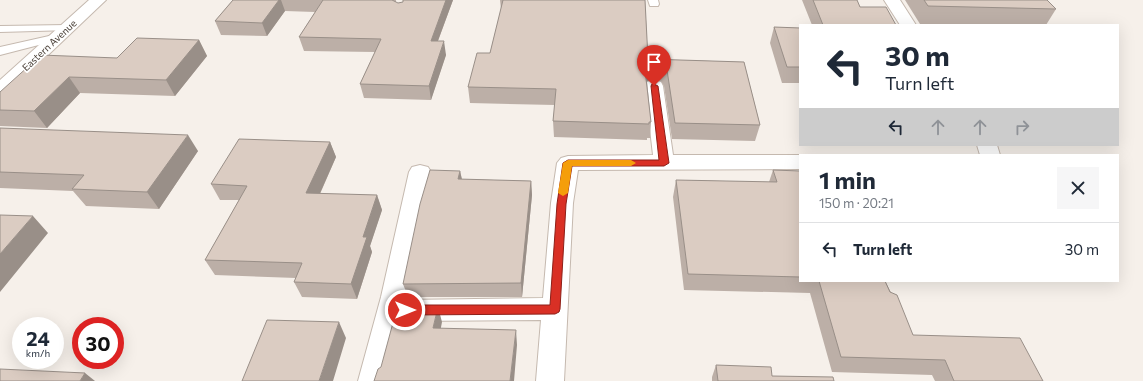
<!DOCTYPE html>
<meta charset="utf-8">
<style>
:root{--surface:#fff;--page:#f6f6f7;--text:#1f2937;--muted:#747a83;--line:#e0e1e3}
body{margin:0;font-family:Commissioner,sans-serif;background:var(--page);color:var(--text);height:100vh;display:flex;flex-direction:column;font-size:15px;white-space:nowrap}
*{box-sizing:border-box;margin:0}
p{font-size:13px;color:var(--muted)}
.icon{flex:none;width:22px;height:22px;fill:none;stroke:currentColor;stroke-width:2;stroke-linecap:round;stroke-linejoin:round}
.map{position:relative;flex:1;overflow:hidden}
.drawer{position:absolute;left:799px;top:154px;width:320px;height:128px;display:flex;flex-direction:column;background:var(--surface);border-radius:0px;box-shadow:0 4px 16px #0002}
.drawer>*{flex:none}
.guide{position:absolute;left:799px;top:24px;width:320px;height:122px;border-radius:0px;box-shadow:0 4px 16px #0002;background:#fff;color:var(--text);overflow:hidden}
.speed{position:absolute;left:12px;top:317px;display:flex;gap:8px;font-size:20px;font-weight:700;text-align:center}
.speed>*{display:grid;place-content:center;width:52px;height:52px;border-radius:50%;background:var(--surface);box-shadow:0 4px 16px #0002;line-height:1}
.speed small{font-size:10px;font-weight:400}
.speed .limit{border:6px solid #d22;background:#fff;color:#111}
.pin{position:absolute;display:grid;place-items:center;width:34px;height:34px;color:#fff;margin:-41px -17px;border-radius:50% 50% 50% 0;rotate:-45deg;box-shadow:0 0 4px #0007}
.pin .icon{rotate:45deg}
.me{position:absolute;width:44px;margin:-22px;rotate:90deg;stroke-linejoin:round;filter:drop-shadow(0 0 3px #0008)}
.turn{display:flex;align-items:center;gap:14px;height:84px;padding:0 20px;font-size:18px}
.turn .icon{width:52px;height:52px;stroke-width:2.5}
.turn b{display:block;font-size:28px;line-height:34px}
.lanes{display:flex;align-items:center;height:38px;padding:0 20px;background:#0003;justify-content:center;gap:20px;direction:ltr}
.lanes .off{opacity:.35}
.round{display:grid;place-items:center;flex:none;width:42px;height:42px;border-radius:0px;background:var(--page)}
.overview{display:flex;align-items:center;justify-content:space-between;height:68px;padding:0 20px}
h1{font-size:24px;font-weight:700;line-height:30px}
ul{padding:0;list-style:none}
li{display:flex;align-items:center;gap:12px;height:52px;padding:0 20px;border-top:1px solid var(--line)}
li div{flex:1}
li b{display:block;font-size:15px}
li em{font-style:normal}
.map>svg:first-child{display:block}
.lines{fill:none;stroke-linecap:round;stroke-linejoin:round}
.service-casing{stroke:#c5b9af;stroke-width:2}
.minor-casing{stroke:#c5b9af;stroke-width:2}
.service{fill:#fff;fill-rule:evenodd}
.minor{fill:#fff;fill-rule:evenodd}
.wall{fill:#bcafa7}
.shaded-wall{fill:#998f88}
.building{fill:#dbccc2;stroke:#998f88}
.route{fill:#d93025;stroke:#8d1f18}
.slow{fill:#f59e0b}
.labels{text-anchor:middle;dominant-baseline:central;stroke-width:3.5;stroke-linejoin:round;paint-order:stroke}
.far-street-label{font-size:10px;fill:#4a4038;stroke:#fff}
</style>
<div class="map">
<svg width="1143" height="381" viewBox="0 0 1143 381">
<rect width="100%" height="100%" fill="#f6f0ea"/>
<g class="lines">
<defs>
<path id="service" d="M648,0h10l1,4 -1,2h-8z
M67,25l4,1 2,2 -2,2 -71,2v-6z
M58,34l4,1 2,2 -2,2 -62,16v-8z"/>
<path id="minor" d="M89,0h17l-99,94 -7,2v-16z
M884,0h16l16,25h-16z
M654,80l7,2 2,4 10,69h127v14l-222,1 -5,33 -9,178h-28l5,-61 -132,1 -7,-3 -16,63h-28l23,-84 28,-125 3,-5 8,-2 8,2 3,5 -25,128 137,-2 8,-95 6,-40 4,-5 7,-2 85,-1 -8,-69 2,-4z
M977,145h20l3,10h-20z"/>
</defs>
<!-- service casing -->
<use href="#service" class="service-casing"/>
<!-- minor casing -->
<use href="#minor" class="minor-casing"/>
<!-- service -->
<use href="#service" class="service"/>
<!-- minor -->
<use href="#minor" class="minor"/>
</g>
<!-- wall -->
<path class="wall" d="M233,0h163v3h2l55,-3 -15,41 8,14 -15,45 -67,-2 -4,-14 15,-32 -71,-1 -5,-14 16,-25 -30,-1 -18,25 -46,-1 -6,-14z
M500,0h145l3,59 96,3 16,63 -5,16 -83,-2 -8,-53 -3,-5 -7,-2 -7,2 4,41 -1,16h-3v2l-93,-3 -1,-16 2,-16 -85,-2 -2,-16 22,-34 11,-44z
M802,0h55l3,7 36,18h-84z
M905,0h142l9,9 -10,16h-93l-33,-1z
M774,27l26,1v55h-18l-12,-40z
M199,40l8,16 -32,40 -95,-3 -33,35 -47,-2v-34l117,-34z
M0,128l198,23 -39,58 -73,-3 -13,-15 -73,-3z
M330,142l6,15 -16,37 57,1 5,15 -12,36 2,6 -15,47 -55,-2 -8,-15 2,-4 -81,-3 -10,-15 34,-60h-19l-9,-16z
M773,170l27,1v110h85l28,54 130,46h-108l-3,-6 -100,-3 -22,-79 -126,-3 -11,-93 3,-17 93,2z
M460,171l2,8 69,2 1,14 -10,102h-114l-5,-13z
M716,365l56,11 62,5h-122v-4z"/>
<!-- shaded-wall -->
<path class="shaded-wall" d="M279,0h2l4,11 -18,25 -5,-13z
M446,0h7l-20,54 -2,-13z
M199,40l8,16 -32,40 -9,-16z
M444,41l2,14 -15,45 -2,-14z
M656,63l-2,16 -7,2 -2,-11 3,-5z
M69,77l11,16 -33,35 -13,-17z
M188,135l10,16 -39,58 -12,-17z
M330,142l6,15 -23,52 -7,-16z
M460,171l3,14 -5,-6z
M531,181l1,14 -10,102 -1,-14z
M377,195l5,15 -12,36 2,6 -15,47 -6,-15 12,-47z
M33,216l15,17 -48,59v-38z
M438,307l4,15 -4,21 -5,-15z
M339,322l7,16 -13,43h-14z
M516,330l1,15 -3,36h-4z
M85,373l10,8h-15z"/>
<!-- building -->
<path class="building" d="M233,0h46l-17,23 -47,-2z
M323,0h69l6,3 5,-1v-2h43l-15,41h13l-15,45 -69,-2 21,-45 -82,-2z
M503,0h142l3,59 96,3 16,63 -85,-2 -8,-53 -4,-5 -7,-2 -8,2 -3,5 6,52h-2v2l-96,-3 3,-32 -88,-2 9,-34h13z
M813,0h44l3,7h26l10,18h-73z
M924,0h123l9,9 -128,-3z
M774,27l26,1v39h-13z
M137,38l62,2 -33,40 -97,-3 -35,34 -34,-1v-18l41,-37 76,3z
M0,128l188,7 -41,57 -75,-3 12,-14 -84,-3z
M239,139l91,3 -24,51 71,2 -14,42h4l-16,47 -57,-2 8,-19 -97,-3 42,-74 -36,-2z
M430,170l30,1 -2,8 73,2 -10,102 -118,1 17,-80z
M773,170l27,1v106l-112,-3 -12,-94 101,2z
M0,215l33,1 -33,38z
M819,281h66l5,11 7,3 16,40 107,3 23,43h-89l-9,-21 -104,-3z
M438,307l-5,21 83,2 -6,51h-136l4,-12 3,-2 16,-59z
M267,320l72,2 -20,59h-77z
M716,365l55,2 1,9 61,1 1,4h-116z
M0,369l85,4 -5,8h-80z"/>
<!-- route -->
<path class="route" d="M652,84h2l4,2 11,77 -5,3h-92l-6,38 -6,105 -1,3 -4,2 -150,1 -4,-2 -1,-3 1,-3 4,-2h145l7,-101 6,-41 5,-3h91l-8,-74z"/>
<!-- slow -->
<path class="slow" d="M568,160h63l5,3 -5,3h-59l-4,27 -5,3 -5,-3 5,-30z"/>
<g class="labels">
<!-- far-street labels -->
<g class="far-street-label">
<text transform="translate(49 45) rotate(-43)">Eastern Avenue</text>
</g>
</g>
</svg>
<div class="speed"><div>24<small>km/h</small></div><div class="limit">30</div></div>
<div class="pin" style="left:654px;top:86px;background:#d93025"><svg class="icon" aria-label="arrive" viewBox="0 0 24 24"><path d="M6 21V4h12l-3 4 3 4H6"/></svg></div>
<svg class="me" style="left:405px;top:310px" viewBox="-20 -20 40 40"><circle r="17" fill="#d93025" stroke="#fff" stroke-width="3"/><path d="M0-11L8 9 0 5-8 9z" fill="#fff"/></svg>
<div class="guide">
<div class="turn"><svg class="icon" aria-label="left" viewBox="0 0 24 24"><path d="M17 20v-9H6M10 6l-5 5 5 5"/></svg><div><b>30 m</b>Turn left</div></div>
<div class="lanes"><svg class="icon" aria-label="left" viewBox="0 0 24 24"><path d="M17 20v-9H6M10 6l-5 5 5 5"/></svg><svg class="icon off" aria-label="ahead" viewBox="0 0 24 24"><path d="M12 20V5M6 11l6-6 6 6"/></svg><svg class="icon off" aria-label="ahead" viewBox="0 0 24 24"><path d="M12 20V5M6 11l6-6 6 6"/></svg><svg class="icon off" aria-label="right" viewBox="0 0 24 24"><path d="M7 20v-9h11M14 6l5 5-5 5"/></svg></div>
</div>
<section class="drawer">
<div class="overview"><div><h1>1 min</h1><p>150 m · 20:21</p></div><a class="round"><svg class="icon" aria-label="close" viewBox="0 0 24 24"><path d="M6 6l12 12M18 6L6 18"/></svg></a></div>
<ul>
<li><svg class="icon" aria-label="left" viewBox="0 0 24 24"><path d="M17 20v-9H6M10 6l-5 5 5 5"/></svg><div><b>Turn left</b></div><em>30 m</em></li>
</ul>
</section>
</div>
